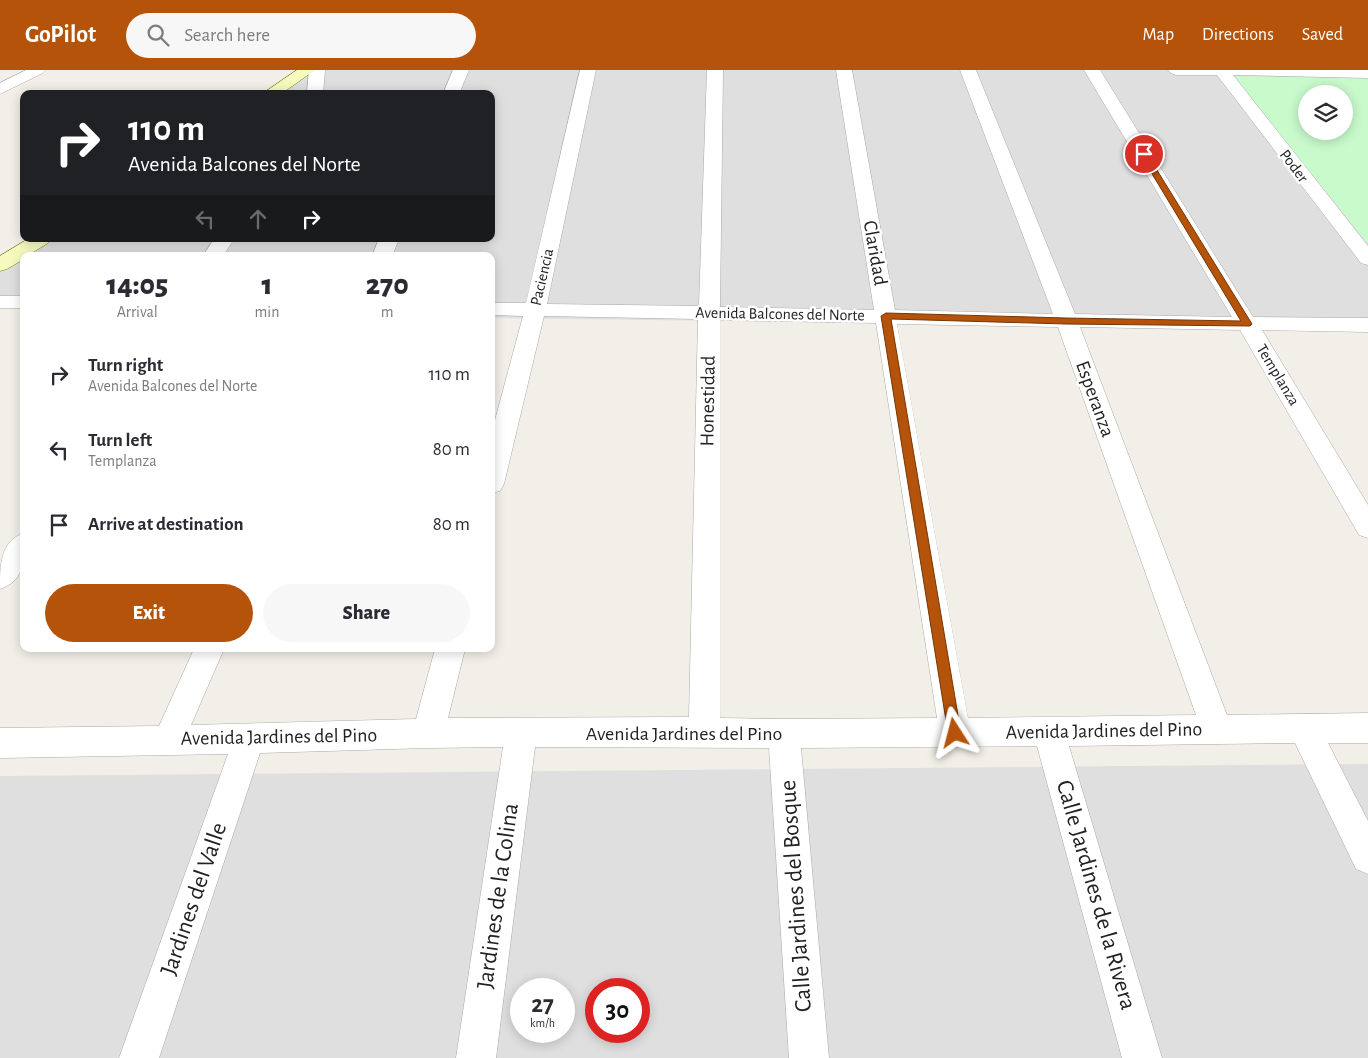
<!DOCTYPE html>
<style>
:root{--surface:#fff;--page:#f7f7f7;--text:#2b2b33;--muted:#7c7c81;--accent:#b45309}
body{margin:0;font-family:"Alegreya Sans",sans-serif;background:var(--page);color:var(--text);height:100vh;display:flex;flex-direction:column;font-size:19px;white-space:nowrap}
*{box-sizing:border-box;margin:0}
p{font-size:16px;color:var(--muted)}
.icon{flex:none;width:28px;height:28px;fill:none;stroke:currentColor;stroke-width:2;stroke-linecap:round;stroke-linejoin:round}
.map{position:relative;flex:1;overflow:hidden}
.side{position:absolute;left:20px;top:182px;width:475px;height:400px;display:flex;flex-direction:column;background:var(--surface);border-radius:10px;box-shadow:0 2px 12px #0003}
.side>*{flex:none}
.hud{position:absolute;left:20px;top:20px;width:475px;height:152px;border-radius:10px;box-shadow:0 2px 12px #0003;background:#202124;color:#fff;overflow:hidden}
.controls{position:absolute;left:1298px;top:15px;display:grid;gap:10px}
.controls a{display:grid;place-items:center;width:55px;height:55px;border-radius:50%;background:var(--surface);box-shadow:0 2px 12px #0003;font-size:25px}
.speed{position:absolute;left:510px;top:908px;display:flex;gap:10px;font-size:25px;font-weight:700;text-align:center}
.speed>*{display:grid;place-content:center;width:65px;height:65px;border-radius:50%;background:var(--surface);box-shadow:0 2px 12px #0003;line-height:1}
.speed small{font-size:12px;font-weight:400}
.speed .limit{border:8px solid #d22;background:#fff;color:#111}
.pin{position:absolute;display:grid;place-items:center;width:42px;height:42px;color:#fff;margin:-21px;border:2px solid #fff;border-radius:50%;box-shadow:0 1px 5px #0007}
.me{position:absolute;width:55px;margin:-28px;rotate:351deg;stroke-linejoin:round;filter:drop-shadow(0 0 4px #0008)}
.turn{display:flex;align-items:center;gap:18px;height:105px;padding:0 25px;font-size:22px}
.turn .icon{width:65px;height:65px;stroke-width:2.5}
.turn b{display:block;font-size:35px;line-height:42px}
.lanes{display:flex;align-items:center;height:48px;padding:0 25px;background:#0003;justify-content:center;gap:25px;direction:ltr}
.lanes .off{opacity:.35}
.eta{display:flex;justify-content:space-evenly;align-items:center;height:85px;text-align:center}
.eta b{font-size:30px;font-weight:800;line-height:35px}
.cta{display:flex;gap:10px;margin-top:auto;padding:10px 25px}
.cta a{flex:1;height:58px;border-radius:30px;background:var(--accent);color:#fff;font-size:20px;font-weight:800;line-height:58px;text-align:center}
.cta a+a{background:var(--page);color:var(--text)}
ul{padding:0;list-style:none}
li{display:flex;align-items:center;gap:15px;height:75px;padding:0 25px}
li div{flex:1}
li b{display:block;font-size:19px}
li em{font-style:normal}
header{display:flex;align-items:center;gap:30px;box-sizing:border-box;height:70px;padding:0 25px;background:var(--accent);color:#fff}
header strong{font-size:24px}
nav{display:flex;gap:28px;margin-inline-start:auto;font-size:18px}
.search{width:350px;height:45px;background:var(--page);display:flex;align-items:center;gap:12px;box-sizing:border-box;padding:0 18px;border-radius:28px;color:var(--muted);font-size:19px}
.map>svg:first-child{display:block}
.residential{fill:#e0dfdf;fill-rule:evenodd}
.park{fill:#c8facc;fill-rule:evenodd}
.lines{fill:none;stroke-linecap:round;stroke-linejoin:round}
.street-casing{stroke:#a9a9a9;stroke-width:1}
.secondary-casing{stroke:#707d05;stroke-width:1}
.street{fill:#fff;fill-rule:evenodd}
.secondary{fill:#f7fabf;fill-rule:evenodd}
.route{fill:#b45309;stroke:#753606}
.labels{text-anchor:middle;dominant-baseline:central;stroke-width:5;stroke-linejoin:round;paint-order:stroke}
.far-street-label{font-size:16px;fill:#222;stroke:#fff}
.street-label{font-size:20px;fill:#222;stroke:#fff}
.near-street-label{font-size:24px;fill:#222;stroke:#fff}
</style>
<header>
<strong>GoPilot</strong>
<div class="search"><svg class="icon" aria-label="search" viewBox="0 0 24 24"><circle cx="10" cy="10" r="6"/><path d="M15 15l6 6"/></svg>Search here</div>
<nav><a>Map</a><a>Directions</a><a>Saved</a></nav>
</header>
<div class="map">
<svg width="1368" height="988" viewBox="0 0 1368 988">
<rect width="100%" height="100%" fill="#f2efe9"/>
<!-- residential -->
<path class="residential" d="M297,0h1071v259l-877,-11v-62h-467v51l-24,-1v-41l41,-26h450v-145h-230zM1306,24h38v37h-38z
M1368,694v294h-1368v-282zM521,919h43v42h-43zM596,919h43v42h-43z"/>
<!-- park -->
<path class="park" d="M1233,6l135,2v166zM1306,24h38v37h-38z"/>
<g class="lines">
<defs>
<path id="street" d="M26,0h20l-3,3 -43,21v-11z
M309,0h16l-2,24h-16z
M453,0h16l-10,24h-16z
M580,0h16l-49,234 152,2 8,-236h16l-3,237 154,3 -38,-240h16l43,240 158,4 -93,-244h16l99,244 157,3 -148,-247h16l153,247 115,1v14l-106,-2 106,175v33l-9,-3 -119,-205 -160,-3 147,388 141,-2v30h-40l40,78v53l-12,-5 -61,-126 -226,3 93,312h-40l-85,-312 -236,2 28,310h-40l-20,-310 -234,-1 -39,311h-40l47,-311 -75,1 -168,5 -101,305h-40l109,-304 -228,4v-30l159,-2 35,-77h30l-33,76 225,-6 19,-70h30l-17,69 241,-1 9,-398 -154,-3 -40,168 -4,7 -9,2v-58l32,-119 -32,-1v-12h35zM720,250l156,3 61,395 -153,1 -64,-1zM897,254l161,3 138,388 -228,3z
M1168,0h200v8l-135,-3 135,171v19l-7,-2 -144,-188h-41l-5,-2z
M214,169h20l-11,17h-20z
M379,169h20l-7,17h-20z
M0,226h24v12h-24z
M24,463c0,23 3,47 -24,56 0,-23 0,-48 24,-56z"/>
<path id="secondary" d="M297,0h18l-34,24h-19z
M28,169h23l-3,4 -21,13h-3v3l-17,10 -7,2v-15z"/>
</defs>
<!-- street casing -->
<use href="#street" class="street-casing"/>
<!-- secondary casing -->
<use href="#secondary" class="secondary-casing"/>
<!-- street -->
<use href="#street" class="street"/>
<!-- secondary -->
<use href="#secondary" class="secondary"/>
</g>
<!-- route -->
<path class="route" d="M1144,82l3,2 105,170 -2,2 -184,-2 -175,-5 70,414 -2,4 -4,2 -5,-2 -2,-4 -67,-417 5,-3 180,5 175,3 -101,-167z"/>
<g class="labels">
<!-- far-street labels -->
<g class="far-street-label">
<text transform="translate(1294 96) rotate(53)">Poder</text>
<text transform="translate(542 207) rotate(-77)">Paciencia</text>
<text transform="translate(780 244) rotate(1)">Avenida Balcones del Norte</text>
<text transform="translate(1278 305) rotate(59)">Templanza</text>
</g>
<!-- street labels -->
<g class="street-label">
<text transform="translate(875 183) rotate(80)">Claridad</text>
<text transform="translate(1095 329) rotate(70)">Esperanza</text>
<text transform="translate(708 331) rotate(-89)">Honestidad</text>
<text transform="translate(1104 661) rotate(-1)">Avenida Jardines del Pino</text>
<text x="684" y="664">Avenida Jardines del Pino</text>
<text transform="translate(279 667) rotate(-1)">Avenida Jardines del Pino</text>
</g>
<!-- near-street labels -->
<g class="near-street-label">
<text transform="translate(1096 825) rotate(74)">Calle Jardines de la Rivera</text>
<text transform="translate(498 826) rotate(-82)">Jardines de la Colina</text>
<text transform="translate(796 826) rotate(-94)">Calle Jardines del Bosque</text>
<text transform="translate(194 829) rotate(-71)">Jardines del Valle</text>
</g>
</g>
</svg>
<div class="controls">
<a><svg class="icon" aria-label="layers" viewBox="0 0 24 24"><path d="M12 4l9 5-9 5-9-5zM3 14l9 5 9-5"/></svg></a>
</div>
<div class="speed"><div>27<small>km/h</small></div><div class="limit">30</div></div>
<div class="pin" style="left:1144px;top:84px;background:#d93025"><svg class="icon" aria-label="arrive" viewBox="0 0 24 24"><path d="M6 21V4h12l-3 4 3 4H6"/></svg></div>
<svg class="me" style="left:955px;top:663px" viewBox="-20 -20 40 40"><path d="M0-17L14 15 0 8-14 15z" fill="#b45309" stroke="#fff" stroke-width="4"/></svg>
<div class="hud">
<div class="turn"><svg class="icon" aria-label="right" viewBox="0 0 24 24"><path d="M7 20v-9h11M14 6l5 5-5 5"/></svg><div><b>110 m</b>Avenida Balcones del Norte</div></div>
<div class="lanes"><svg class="icon off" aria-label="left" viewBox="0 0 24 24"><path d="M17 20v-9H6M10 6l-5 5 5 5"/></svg><svg class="icon off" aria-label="ahead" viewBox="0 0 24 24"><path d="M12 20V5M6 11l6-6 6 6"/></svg><svg class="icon" aria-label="right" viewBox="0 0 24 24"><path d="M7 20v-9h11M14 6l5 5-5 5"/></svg></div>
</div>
<section class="side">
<div class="eta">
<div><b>14:05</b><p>Arrival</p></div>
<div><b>1</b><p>min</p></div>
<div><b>270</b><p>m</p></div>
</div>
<ul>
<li><svg class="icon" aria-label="right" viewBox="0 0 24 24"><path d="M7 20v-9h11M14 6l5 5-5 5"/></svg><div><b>Turn right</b><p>Avenida Balcones del Norte</p></div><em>110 m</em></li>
<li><svg class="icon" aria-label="left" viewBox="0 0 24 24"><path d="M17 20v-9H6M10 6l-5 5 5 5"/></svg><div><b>Turn left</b><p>Templanza</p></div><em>80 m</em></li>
<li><svg class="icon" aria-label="arrive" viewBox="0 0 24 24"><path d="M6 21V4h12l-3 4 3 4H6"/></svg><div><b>Arrive at destination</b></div><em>80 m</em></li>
</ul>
<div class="cta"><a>Exit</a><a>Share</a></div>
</section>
</div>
